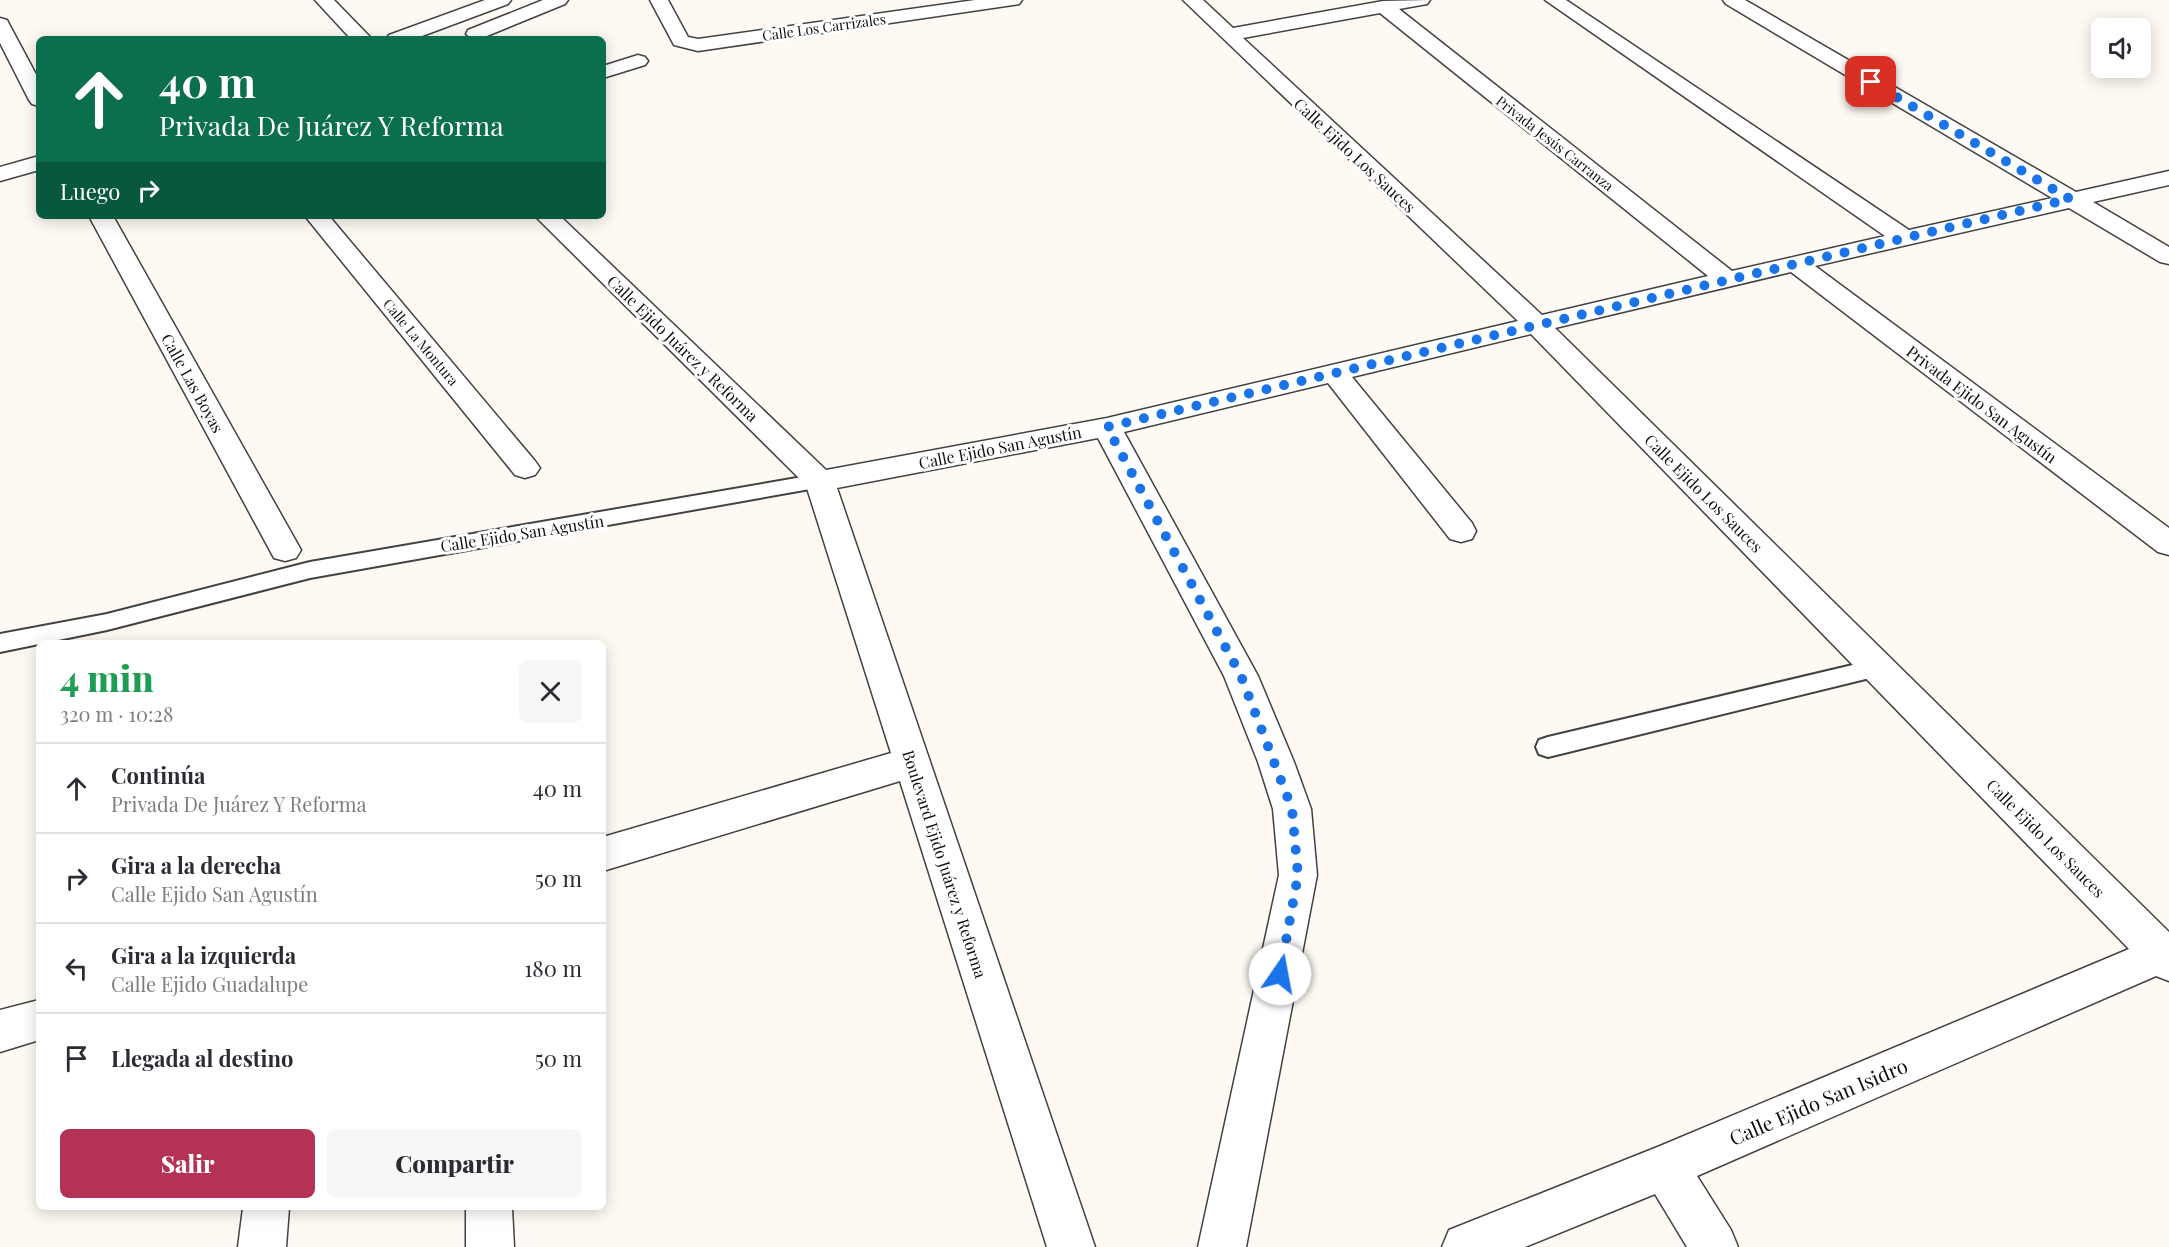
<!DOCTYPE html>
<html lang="es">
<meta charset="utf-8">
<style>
:root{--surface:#fff;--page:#f7f7f7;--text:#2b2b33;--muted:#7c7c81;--line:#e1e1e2;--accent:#b43255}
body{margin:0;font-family:"Playfair Display",serif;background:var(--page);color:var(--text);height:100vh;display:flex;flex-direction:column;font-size:22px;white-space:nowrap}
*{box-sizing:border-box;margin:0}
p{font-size:20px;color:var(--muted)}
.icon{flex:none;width:33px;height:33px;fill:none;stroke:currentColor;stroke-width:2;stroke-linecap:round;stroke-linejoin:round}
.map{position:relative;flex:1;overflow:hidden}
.sheet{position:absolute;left:36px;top:640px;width:570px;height:570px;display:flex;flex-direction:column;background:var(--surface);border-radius:9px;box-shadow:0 3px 15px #0003}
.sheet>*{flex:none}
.banner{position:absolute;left:36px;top:36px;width:570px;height:183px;border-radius:9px;box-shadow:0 3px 15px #0003;background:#0b6e4f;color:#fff;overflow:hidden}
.fabs{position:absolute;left:2091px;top:18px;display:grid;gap:12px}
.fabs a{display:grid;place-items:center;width:60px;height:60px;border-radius:9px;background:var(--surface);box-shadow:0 3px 15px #0003;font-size:30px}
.pin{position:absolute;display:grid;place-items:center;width:51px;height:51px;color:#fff;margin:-26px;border-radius:12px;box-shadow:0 3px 9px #0006}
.me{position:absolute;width:66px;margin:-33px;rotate:12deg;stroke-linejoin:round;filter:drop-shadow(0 0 4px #0008)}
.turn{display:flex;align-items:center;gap:21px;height:126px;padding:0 24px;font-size:27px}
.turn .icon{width:78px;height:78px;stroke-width:2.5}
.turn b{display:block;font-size:42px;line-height:51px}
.then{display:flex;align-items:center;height:57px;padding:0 24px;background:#0003;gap:12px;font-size:22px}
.round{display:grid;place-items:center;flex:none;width:63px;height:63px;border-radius:9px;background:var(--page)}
.headline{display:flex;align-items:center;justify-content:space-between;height:102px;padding:0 24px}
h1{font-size:36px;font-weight:800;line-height:45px;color:#1e9e55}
.button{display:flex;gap:12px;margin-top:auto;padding:12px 24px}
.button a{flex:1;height:69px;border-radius:9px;background:var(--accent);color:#fff;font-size:24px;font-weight:800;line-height:69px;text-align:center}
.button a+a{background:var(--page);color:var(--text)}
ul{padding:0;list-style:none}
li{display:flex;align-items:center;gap:18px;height:90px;padding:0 24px;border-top:2px solid var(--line)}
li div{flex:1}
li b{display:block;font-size:22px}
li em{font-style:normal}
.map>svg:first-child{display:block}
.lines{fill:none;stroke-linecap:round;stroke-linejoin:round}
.service-casing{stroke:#424242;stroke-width:4}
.minor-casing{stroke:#424242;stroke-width:3}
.service{fill:#fff;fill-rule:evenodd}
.minor{fill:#fff;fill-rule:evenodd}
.route{stroke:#1a73e8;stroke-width:10;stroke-dasharray:0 18}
.labels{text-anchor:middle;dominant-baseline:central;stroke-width:6;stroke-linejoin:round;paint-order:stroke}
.far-street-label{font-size:14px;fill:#0f0f0f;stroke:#fff}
.street-label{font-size:16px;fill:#0f0f0f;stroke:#fff}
.near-street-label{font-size:20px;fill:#0f0f0f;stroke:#fff}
</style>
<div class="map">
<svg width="2169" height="1247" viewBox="0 0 2169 1247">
<rect width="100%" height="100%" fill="#fef9f2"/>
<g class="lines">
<defs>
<path id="service" d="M820,474l7,2 3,5 -3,5 -517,92 -203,52 -107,22v-18l107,-20 203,-52z
M1878,659l8,3 4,6 -4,6 -338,83 -9,-3 -3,-7 3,-7 9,-3z"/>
<path id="minor" d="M315,0h19l38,39h-21z
M485,0h26l-3,4 -94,35h-28l3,-4z
M543,0h25l-3,4 -83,34 -10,1 -6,-5 2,-4z
M650,0h18l20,37 10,2 277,-39h47l-3,4 -6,1 -315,46 -24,-6z
M1183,0h20l30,28 150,-27 47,-1 -3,4 -28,5 333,262 153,-35 -340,-236h21l343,230 143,-32 -326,-194 -3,-4h22l331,192 93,-21v14l-76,17 76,45v17l-9,-2 -91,-54 -254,58 354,262v27l-11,-3 -367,-280 -236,56 614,604v49l-13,-5 -459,200 34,54 7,17h-51l-32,-53 -130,53h-83l7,-17 211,-84 469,-197 -598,-615 -179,43 120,146 4,8 -4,8 -11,3 -11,-3 -122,-156 -204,49 134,244 36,86 17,47 6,66 -71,372h-48l81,-372 -6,-66 -15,-47 -34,-86 -126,-238 -261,50 258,759h-48l-147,-466 -297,90v-34l288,-84 -85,-268 -271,-269h25l266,254 281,-52 411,-97zM1380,13l328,263 -166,39 -299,-277z
M0,18l7,2 2,4 30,56v26l-7,-2 -3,-4 -29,-57z
M638,55l7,2 3,4 -3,4 -42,13v-12z
M39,156v14l-39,11v-14z
M89,216h24l188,334 -5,8 -11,3 -11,-3z
M305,216h24l206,245 5,7 -5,7 -10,3 -10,-3z
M39,1000v40l-39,12v-42z
M243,1208h46l-3,39h-48z
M466,1208h46l2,39h-48z"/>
</defs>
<!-- service casing -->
<use href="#service" class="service-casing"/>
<!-- minor casing -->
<use href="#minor" class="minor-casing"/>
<!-- service -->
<use href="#service" class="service"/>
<!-- minor -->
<use href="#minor" class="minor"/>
</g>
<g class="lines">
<!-- route -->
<path class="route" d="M1280,974l18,-99 -6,-66 -51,-133 -134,-249 963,-228 -199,-117"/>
</g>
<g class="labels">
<!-- far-street labels -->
<g class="far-street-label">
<text transform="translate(824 27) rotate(-8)">Calle Los Carrizales</text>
<text transform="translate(1555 143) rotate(38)">Privada Jesús Carranza</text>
<text transform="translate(421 342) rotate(50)">Calle La Montura</text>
</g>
<!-- street labels -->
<g class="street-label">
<text transform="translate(1355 155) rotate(43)">Calle Ejido Los Sauces</text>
<text transform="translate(683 348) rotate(44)">Calle Ejido Juárez y Reforma</text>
<text transform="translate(193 383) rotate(61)">Calle Las Boyas</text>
<text transform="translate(1982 404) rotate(37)">Privada Ejido San Agustín</text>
<text transform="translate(1000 447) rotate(-11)">Calle Ejido San Agustín</text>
<text transform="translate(1704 493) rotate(45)">Calle Ejido Los Sauces</text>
<text transform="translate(522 533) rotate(-9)">Calle Ejido San Agustín</text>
<text transform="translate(2046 838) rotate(45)">Calle Ejido Los Sauces</text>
<text transform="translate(945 864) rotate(72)">Boulevard Ejido Juárez y Reforma</text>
</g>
<!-- near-street labels -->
<g class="near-street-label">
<text transform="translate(1818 1101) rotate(-23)">Calle Ejido San Isidro</text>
</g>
</g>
</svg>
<div class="fabs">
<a><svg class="icon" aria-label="sound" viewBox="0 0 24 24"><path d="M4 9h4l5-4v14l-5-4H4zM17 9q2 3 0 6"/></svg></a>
</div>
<div class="pin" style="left:1871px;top:82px;background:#d93025"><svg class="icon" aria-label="arrive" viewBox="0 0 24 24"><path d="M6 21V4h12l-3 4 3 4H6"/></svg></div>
<svg class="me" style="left:1280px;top:974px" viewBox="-20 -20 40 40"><circle r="19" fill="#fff"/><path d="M0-13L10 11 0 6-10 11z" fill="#1a73e8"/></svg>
<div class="banner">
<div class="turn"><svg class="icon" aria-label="ahead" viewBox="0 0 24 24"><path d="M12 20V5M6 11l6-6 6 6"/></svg><div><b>40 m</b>Privada De Juárez Y Reforma</div></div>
<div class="then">Luego<svg class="icon" aria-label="right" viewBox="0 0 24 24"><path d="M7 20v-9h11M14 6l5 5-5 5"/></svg></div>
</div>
<section class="sheet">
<div class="headline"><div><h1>4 min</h1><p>320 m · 10:28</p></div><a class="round"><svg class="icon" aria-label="close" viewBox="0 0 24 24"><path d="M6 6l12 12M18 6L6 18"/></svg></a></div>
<ul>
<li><svg class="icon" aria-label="ahead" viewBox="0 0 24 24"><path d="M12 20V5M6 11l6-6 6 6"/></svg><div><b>Continúa</b><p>Privada De Juárez Y Reforma</p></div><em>40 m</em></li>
<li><svg class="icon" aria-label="right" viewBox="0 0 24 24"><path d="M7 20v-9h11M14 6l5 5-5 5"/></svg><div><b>Gira a la derecha</b><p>Calle Ejido San Agustín</p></div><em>50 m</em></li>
<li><svg class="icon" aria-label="left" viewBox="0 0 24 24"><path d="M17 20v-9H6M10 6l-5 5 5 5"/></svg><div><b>Gira a la izquierda</b><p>Calle Ejido Guadalupe</p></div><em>180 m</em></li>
<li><svg class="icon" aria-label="arrive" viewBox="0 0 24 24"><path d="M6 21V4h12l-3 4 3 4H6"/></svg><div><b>Llegada al destino</b></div><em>50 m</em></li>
</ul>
<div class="button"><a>Salir</a><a>Compartir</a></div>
</section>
</div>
